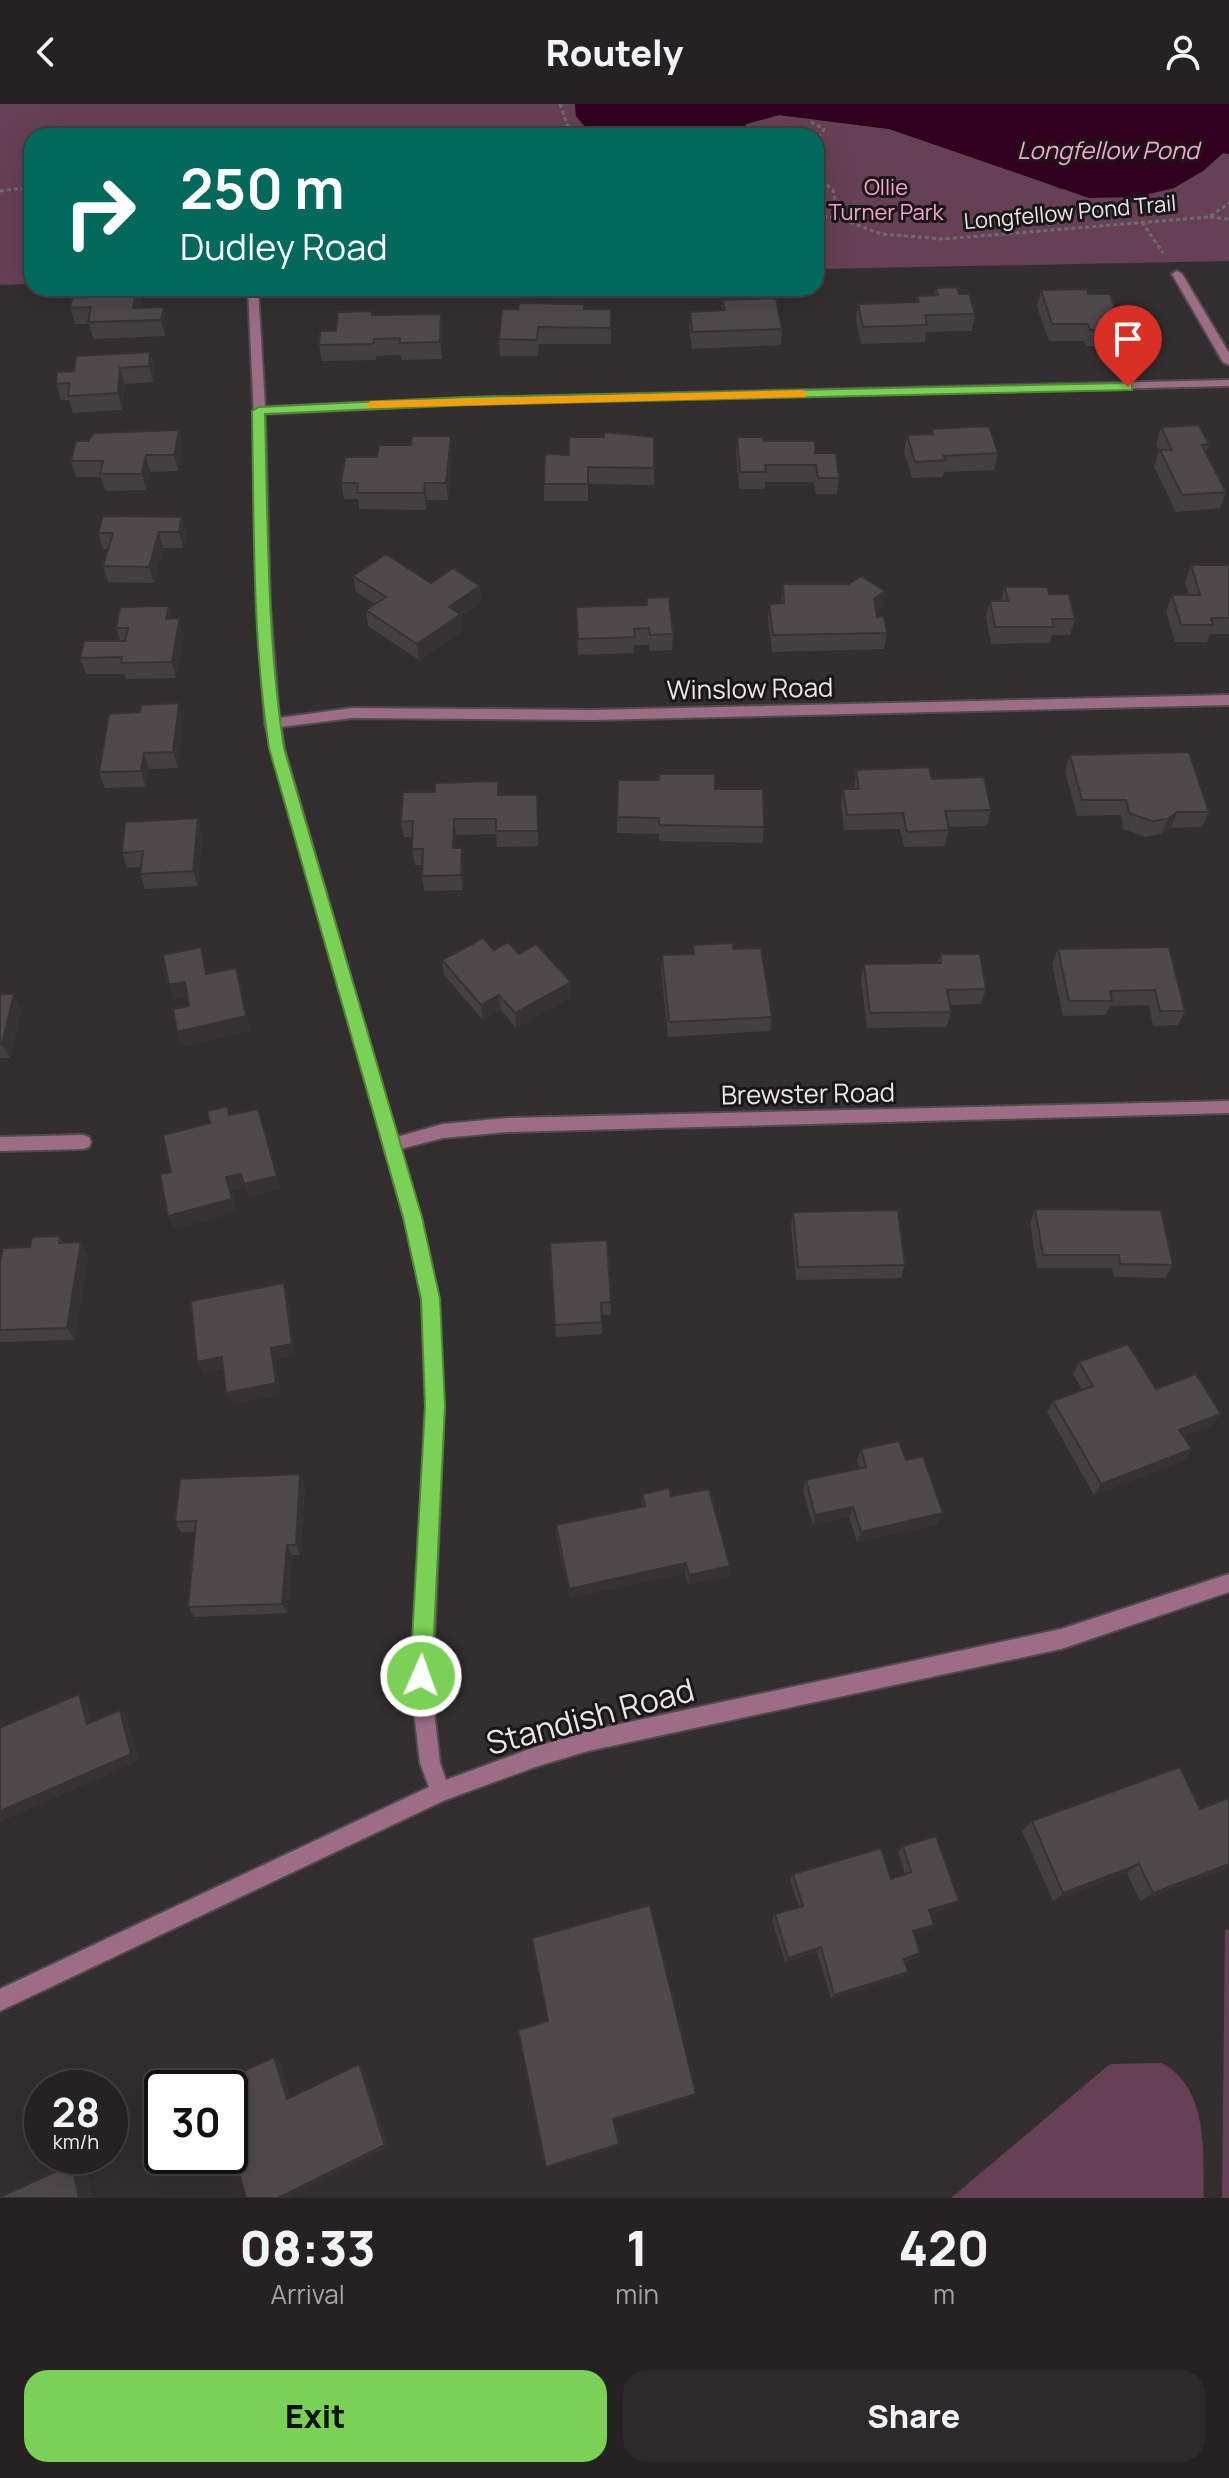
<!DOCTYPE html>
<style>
:root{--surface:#262224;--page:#2e2a2c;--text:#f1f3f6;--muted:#a4a4a6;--line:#423f41;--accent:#7bd155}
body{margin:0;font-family:Manrope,sans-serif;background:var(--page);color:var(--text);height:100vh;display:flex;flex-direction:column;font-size:30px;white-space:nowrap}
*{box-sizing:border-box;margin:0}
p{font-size:26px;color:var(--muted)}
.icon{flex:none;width:44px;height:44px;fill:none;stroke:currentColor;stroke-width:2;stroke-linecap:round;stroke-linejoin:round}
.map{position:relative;height:2094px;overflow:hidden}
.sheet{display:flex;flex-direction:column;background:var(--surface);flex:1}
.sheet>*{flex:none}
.guide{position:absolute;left:24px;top:24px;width:800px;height:168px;border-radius:24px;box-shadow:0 8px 32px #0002,0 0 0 2px var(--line);background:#00695c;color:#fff;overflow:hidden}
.speed{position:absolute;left:24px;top:1966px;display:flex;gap:16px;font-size:40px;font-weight:700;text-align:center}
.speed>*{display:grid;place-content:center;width:104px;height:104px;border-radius:50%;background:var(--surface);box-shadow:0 8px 32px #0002,0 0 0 2px var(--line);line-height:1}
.speed small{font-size:20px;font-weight:400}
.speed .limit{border:4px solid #111;border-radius:12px;background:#fff;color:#111}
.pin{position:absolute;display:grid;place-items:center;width:68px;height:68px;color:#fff;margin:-82px -34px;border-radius:50% 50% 50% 0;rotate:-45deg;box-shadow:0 0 8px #0007}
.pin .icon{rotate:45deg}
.me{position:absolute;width:88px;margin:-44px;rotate:2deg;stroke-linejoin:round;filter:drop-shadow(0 0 6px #0008)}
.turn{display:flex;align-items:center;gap:28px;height:168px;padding:0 24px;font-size:36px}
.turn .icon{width:104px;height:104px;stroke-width:2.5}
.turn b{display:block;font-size:56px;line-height:68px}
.eta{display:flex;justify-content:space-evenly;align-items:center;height:136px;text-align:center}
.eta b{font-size:48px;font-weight:800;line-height:56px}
.primary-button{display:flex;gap:16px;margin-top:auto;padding:16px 24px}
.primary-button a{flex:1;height:92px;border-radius:24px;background:var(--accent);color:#111;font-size:32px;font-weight:800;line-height:92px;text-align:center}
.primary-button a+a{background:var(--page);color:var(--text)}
header{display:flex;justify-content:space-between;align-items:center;height:104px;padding:0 24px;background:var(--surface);font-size:36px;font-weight:800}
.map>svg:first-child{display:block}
.green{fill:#664054}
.water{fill:#31001f}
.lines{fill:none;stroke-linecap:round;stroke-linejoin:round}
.minor-casing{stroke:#504c4d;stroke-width:4}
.path{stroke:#706c6e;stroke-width:3;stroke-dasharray:4 3;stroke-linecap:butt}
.minor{fill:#9c6d85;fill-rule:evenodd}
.wall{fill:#443f41}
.shaded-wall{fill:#373335}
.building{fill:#4f494c;stroke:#373335;stroke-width:2}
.route{fill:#7bd155;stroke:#508837;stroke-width:2}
.slow{fill:#f59e0b}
.labels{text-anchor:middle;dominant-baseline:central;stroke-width:6;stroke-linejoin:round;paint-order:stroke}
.far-park-label{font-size:22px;fill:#fea3d3;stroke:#191718}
.far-street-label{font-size:22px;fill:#eae7e8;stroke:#191718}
.far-water-label{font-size:24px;font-style:italic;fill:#ffa3d4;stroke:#191718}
.street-label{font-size:26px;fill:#eae7e8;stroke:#191718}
.near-street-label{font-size:32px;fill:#eae7e8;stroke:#191718}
</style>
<header><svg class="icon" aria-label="back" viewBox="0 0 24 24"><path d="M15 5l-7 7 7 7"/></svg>Routely<svg class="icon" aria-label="person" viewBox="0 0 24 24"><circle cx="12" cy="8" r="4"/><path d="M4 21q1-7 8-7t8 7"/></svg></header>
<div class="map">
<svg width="1229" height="2094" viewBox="0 0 1229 2094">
<rect width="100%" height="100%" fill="#332e30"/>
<!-- green -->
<path class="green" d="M0,0h575l1,12 17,20h-561v148l-32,1z
M779,11l110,14 140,46 31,14 143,-18 20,-18 6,1v107l-413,8v-133l-74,-2 4,-10z
M1229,1825v269h-7l3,-268z
M1162,1959c47,26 41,89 42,135h-253l159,-134z"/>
<!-- water -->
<path class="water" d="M575,0h654v50l-6,-1 -20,18 -29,17 -37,9 -48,1 -200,-69 -110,-14 -33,9 -3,12h-150l-17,-20z"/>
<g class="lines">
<defs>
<path id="minor" d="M1177,167l5,3 47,79v12l-6,-3 -51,-88z
M248,184h10l7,119 202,-9 762,-18v6l-762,18 -202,10 5,190 9,114 73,-10 241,2 636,-15v10l-636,15 -241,-2 -71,9 3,21 113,389 46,-13 64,-6 722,-17v12l-722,19 -64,6 -43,11 20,68 18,82 6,107 -12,288 8,69 6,17 92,-34 50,-15 473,-102 168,-55v18l-168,57 -473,102 -50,15 -93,34 -445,211v-22l429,-202 -9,-24 -8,-69 14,-288 -4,-107 -18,-82 -139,-493 -8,-120 -2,-165z
M83,1031l6,2 2,5 -2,5 -6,2 -83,2v-14z"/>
</defs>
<!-- minor casing -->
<use href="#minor" class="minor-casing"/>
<!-- path -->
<path class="path" d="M560,0l10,29
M811,18l13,7 -8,13
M555,32l15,-3
M816,72l17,14 6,28
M0,87l32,-4
M816,112l23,2 42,16 62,5 266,-22 20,-14
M1210,113l19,2
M1142,118l21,31"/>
<!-- minor -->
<use href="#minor" class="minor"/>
</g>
<!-- wall -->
<path class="wall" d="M95,184h44l3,12 -2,8 24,-1 4,17 -3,12 -72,3 -4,-15h-14l-5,-16 23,-11z
M936,184l23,6 16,20 -3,17 -46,1 -1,10 -64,2 -5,-24 2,-16 58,-2 1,-6 17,-1z
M1041,186l47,4 57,36 -5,16h-54l-2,-5h-35l-12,-34z
M723,196l59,29 -1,16 -89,4 -3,-21 1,-16 32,-2z
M584,205h27v35h-72l-1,12h-38l-1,-17z
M372,211l70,15v29l-40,1 -1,-5 -25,1v4l-54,1 -3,-16 17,-14z
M150,248l4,16 -1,14 -28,2 -3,26 -49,3 -4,-13h-8l-5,-16 18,-13z
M1161,323l48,17 -3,9 20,39 -6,16 -44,4 -22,-45 5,-16 -3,-7z
M932,325l66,24 -4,17 -50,2 -1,5 -31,1 -8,-26 3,-17 24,-1z
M179,326l4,17 -5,24 -28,1 -4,18 -41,1 -4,-14h-25l-5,-16 17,-20z
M654,333v48l-66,-1v17h-44v-17l25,-29z
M737,333l78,16 24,25 -2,16h-21l-2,-12h-49v7h-26l-3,-36z
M452,349l-4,47h-21l-1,10 -67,-1 -1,-10h-14l-3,-16z
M182,413l5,17 -4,14h-20l-9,35 -46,-1 -5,-16 5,-17h-5l-5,-16z
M1191,461h38v69h-19l-3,8h-32l-9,-30 6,-17h17l-4,-13z
M353,472l78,7 49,3 1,16 -20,14 1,15 -43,29 -51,-34 -2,-16 9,-6 -19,-12z
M783,480l102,7 -2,17 -7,4 1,5 10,16 -3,16 -112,3 -4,-32 1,-16 12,-1z
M1005,483l44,7 26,25 -5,16h-18l-2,8 -59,1 -5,-26 4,-17h11z
M647,494l26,36 -1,16 -23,1v-6h-15v8l-56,2 -2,-48 70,-2z
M169,502l3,12 12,17 -8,43 -50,1 -2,-5h-38l-6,-16 40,-17 -4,-13z
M183,615l-5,49 -29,1 -3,18 -41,1 -6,-16z
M1070,651l139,57 -7,15 -31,1 -10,6 -15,3 -23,-8 -2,-14 -44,1 -12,-45z
M856,666l76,9 59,31 -4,16 -39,1 1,3 -4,16 -41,1 -4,-18 -56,1 -3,-25 2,-16h11z
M618,676l97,9 49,38 -1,16 -104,-2v-7l-42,-1z
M498,677l2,14 38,16v35l-41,1 -1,-13 -40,1 -1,13 9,16 -1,26 -39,1 -2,-15v-11h-7l-3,-16 1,-12h-9l-3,-15 34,-30z
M202,730l-4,52 -53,3 -5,-15 1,-7 -14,1 -5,-15z
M693,841l40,4 39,68 -2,14 -102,6 -7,-67 1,-15 31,-1z
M1169,843l16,64 -7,14 -25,1 -4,-21 -39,1 -4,9 -43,1 -11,-52 6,-15z
M494,846l25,4 52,43 -55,31 -15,-18 -18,10 -39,-45 -2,-15z
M940,850l46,35 -5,15 -31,1 1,7 -4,15 -80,1 -6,-49 3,-15 73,-1z
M0,890l21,15 -11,49h-10z
M1035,1105l138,56 -8,13 -51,-1 -2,-9h-75l-7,-45z
M793,1108l112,53 -4,13 -105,2 -5,-54z
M60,1132l3,7 18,-1 7,13 -13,85 -75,2v-80l30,-15z
M550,1139l61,59v13h-9v19l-46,3z
M1079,1258l77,27 56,36 -28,11 8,13 -9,12 -89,34 -47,-83 6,-11 29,-11 -9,-16z
M861,1345l45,11 32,64 -81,18 -8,-25 -36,8 -10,-34 3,-11 54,-12 -3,-8z
M300,1370l5,11 -5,70h-8l-5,58 -93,4 -6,-10 7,-75h-14l-6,-10z
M642,1390l29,2 59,70 -1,10 -41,9 -3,-12 -115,25 -14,-63v-10l86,-18z
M1229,1694v69l-89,34 -13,-28 -74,28 -31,-70 10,-10 168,-12z
M903,1742l50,60 -23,8 4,11 -5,5 -15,4 6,19 -5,5 -10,4 3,10 -5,4 -72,23 -14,-47 -32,10 -13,-42 3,-6 24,-6 -9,-28 3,-6 98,5 14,-5 -7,-22z"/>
<!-- shaded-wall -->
<path class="shaded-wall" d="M137,184h2l3,12 -4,21 -5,-13z
M164,203l4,17 -3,12 -4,-16z
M441,210l1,16v29l-2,-17z
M150,248l4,16 -1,14 -4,-16z
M120,264l5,16 -3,26 -4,-17z
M179,326l4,17 -5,24 -4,-16z
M451,332l1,17 -4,47 -2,-17z
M146,351l4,17 -4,18 -4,-16z
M425,379l2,17 -1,10 -2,-17z
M182,413l5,17 -4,14 -4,-16z
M159,428l4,16 -9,35 -5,-16z
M480,482l1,16 -20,14 1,15 -43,29 -2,-16 32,-37z
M885,487l-2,17 -12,8 3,-17z
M169,502l4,17 -7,-4z
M180,514l4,17 -8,43 -4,-16z
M179,599l4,16 -5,49 -5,-16z
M144,649l5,16 -3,18 -5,-16z
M1177,708l-6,16 -10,6 7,-15z
M198,714l4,16 -4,52 -5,-15z
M454,715l2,16 -1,29 -2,-16z
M462,744l2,16 -1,26 -2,-15z
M201,843l5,15 5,27 -5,-15z
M236,864l15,63 -69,16 -5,-15z
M185,878l5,15 -16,3 -5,-15z
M571,878v15l-55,31 -1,-15z
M14,890l7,15 -11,49 -8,-14z
M499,891l2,15 -18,10 -2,-15z
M263,1019l18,66 -32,9 -4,-10 -13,3 5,22 -63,16 -6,-13 58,-39z
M81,1138l7,13 -13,85 -8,-12z
M284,1179l4,13 8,60 -20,4 5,35 -49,10 -6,-12 45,-45z
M222,1253l5,12 -24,5 -6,-12z
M1221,1310l-9,11 -41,16 8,-11z
M1192,1345l-9,12 -89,34 7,-11z
M300,1370l5,11 -5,70 -4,-10z
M853,1403l-4,10 -36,8 2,-10z
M943,1409l-5,11 -81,18 4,-10z
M287,1441l5,10 -5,58 -5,-9z
M686,1459l-1,10 -115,25 -1,-9z
M730,1462l-1,10 -41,9 1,-10z
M79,1590l8,9 8,29 -8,-8z
M120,1606l7,8 12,43 -139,61v-11z
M0,1615l8,7 -7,1z
M1139,1760l-12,9 -74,28 10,-8z
M1229,1760v3l-89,34 13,-8z
M959,1797l-6,5 -30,10 6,-6z
M934,1821l-5,5 -21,6 5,-5z
M821,1843l-4,5 -32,10 3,-4z
M920,1849l-5,5 -16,5 5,-4z
M908,1868l-5,4 -72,23 3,-4z
M274,1953l6,3 12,42 -5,-3z
M359,1960l4,3 26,80 -104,51h-7z
M696,1990l-2,3 -81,24v-2z
M619,2040v2l-71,22 -2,-1z
M72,2060l14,2 7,32h-14z"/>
<!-- building -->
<path class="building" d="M957,183l2,7h10l6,20 -50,1 2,10 -64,2 -5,-23 61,-2 -2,-6 21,-1 -2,-7z
M95,184h42l-4,20 31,-1 -3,13 -73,2 3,-15 -21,1 2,-10 21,-1z
M1087,185l1,5h22l6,18 21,-1 8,19h-55l-2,-6h-36l-11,-34z
M776,194l6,31 -90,3 -2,-20 35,-2 -2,-10z
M519,199l65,1v5h27v19l-73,-1 -1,13 -38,-1 3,-30h16z
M372,207v4l69,-1 -1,28 -40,1v-5l-26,1 -1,5 -54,1 1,-14h16l2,-19z
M150,248l-1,14 -29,2 -2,25 -50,3 2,-13 -14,1 1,-12 17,-1 2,-15z
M1199,321l10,19 -7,1 24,47 -44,3 -22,-45h12l-11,-23z
M989,322l9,27 -54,3 2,4 -31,2 -8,-27 26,-1 -1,-5z
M179,326l-5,25h-28l-4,19h-42l3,-13h-32l5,-20h12l6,-8z
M604,328l50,5v31l-66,-1v17h-44l1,-30 24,1v-18h35z
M412,332h39l-5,47h-21l-1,10h-67l1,-10h-17l4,-26h32l2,-12h32z
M737,333h26l1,4h51v12h21l3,25h-21l-2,-13h-51l1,7h-26z
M103,412l79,1 -3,15h-20l-10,35 -46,-1 10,-33h-15z
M386,450l45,29 22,-15 27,18 -31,21 12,7 -44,30 -51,-34 20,-13 -33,-21z
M1191,461h38v53h-18l2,7h-32l-9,-30h28z
M861,472l24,15 -11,8 3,18 7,-1 3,17 -114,2 -4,-31 15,-1 -1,-19h66z
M1005,483h42l2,7h20l6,25h-23l2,8h-59l-5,-26h18z
M669,493l4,37 -23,1 -1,-7 -15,1 1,8 -57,2 -2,-32 71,-2v-7z
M169,502l-3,13 14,-1 -8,44 -51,1 1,-6 -42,1 4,-17h41l3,-13h-12l4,-21z
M179,599l-6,49 -29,1 -3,18 -42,1 10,-58 31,-2 1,-7z
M1189,648l20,60h-32l-9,7 -16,2 -23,-8 -3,-13h-44l-12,-45z
M929,663l3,12 52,-2 7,33 -46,1 4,19 -42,2 -4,-19 -56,2 -4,-26h16l-3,-19z
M659,670h56v15h48l1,38 -105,-2v-7l-42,-1 1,-37h41z
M498,677v14h39l1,36h-42v-12h-42l-1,29h9l-1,27 -39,1 1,-27h-11l1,-28 -12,1 2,-30h32v-9z
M198,714l-5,53 -53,3 3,-23 -21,2 3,-31z
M483,834l11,12 14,-8 11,12 17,-10 35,38 -56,31 -16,-18 -18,10 -39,-45z
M733,839v6l28,-1 11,69 -103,5 -7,-67 32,-1 -1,-9z
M201,843l5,27 30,-6 10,48 -69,16 -4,-23 16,-3 -4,-24 -16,3 -6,-30z
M1169,843l16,64h-25l-5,-21 -45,1 2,10h-43l-11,-52z
M940,850h40l6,35 -39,1 4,22 -81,1 -6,-49 77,-1z
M0,890h14l-12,50h-2z
M228,1002l1,9 29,-6 19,67 -33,8 -3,-10 -15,3 6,22 -64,17 -8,-42 11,-2 -8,-37 47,-12 -3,-12z
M1035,1105l126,1 12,55 -53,-1 -1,-9h-76z
M898,1106l7,55 -107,2 -5,-55z
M60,1132l-1,7 22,-1 -14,86 -67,2v-68l3,-14 27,-1 2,-10z
M607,1136l4,62 -10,1 1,19 -47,3 -5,-82z
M284,1179l8,61 -21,4 5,35 -50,10 -4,-36 -25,5 -6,-61z
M1128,1240l28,45 40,-15 25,40 -42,16 13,19 -91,35 -48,-83 40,-15 -14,-24z
M899,1337l7,19 17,-4 20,57 -82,19 -8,-25 -38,8 -9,-35 60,-13 -5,-18z
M300,1370l-4,71h-9l-5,59 -94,3 8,-86 -21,1 5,-43z
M669,1384l2,8 38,-7 21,77 -41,9 -3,-12 -117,26 -13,-64 89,-19 -3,-12z
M79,1590l8,30 33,-14 11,44 -131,57v-89l1,5z
M1180,1663l20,42 29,-11v66l-76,29 -14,-29 -76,29 -31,-72z
M936,1732l23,65 -30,9 5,15 -21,6 7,22 -16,6 4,13 -74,23 -13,-48 -33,11 -13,-44 28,-8 -10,-32 88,-26 10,31 20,-7 -8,-26z
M650,1801l46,189 -83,25 6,25 -73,23 -28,-137 30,-9 -16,-83z
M274,1953l13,42 72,-35 26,81 -107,53h-32l-16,-57v-3l11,-7 -14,-52z
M72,2060l7,34h-79v-1z"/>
<!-- route -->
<path class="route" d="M1128,279l4,1v6l-665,15 -202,9c3,112 2,224 19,334l138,469 18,82 5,107 -13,270 -3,8 -8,3 -7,-3 -4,-8 15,-270 -4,-107 -18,-82 -134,-469c-17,-111 -15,-225 -17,-337l7,-4 208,-10z"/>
<!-- slow -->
<path class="slow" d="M802,286l4,1v6l-435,11 -7,-3 7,-4z"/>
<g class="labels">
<!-- far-park labels -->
<g class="far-park-label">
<text x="886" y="83">Ollie<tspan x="886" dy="25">Turner Park</tspan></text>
</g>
<!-- far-street labels -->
<g class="far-street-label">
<text transform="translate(1070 108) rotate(-5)">Longfellow Pond Trail</text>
</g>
<!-- far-water labels -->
<g class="far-water-label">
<text x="1108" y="45">Longfellow Pond</text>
</g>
<!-- street labels -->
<g class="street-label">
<text transform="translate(750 584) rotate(-1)">Winslow Road</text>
<text transform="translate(808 989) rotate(-1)">Brewster Road</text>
</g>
<!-- near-street labels -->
<g class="near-street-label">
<text transform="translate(590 1612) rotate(-15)">Standish Road</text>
</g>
</g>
</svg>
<div class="speed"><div>28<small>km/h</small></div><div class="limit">30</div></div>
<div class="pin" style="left:1128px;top:283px;background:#d93025"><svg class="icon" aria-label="arrive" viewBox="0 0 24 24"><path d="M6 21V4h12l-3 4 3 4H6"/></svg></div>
<svg class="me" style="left:421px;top:1572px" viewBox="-20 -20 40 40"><circle r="17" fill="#7bd155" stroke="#fff" stroke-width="3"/><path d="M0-11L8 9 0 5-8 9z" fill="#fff"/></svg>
<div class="guide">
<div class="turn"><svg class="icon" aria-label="right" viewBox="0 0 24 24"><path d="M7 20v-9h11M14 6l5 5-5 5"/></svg><div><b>250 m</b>Dudley Road</div></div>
</div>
</div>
<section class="sheet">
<div class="eta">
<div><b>08:33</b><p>Arrival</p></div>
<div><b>1</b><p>min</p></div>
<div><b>420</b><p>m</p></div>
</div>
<div class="primary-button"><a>Exit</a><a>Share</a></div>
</section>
